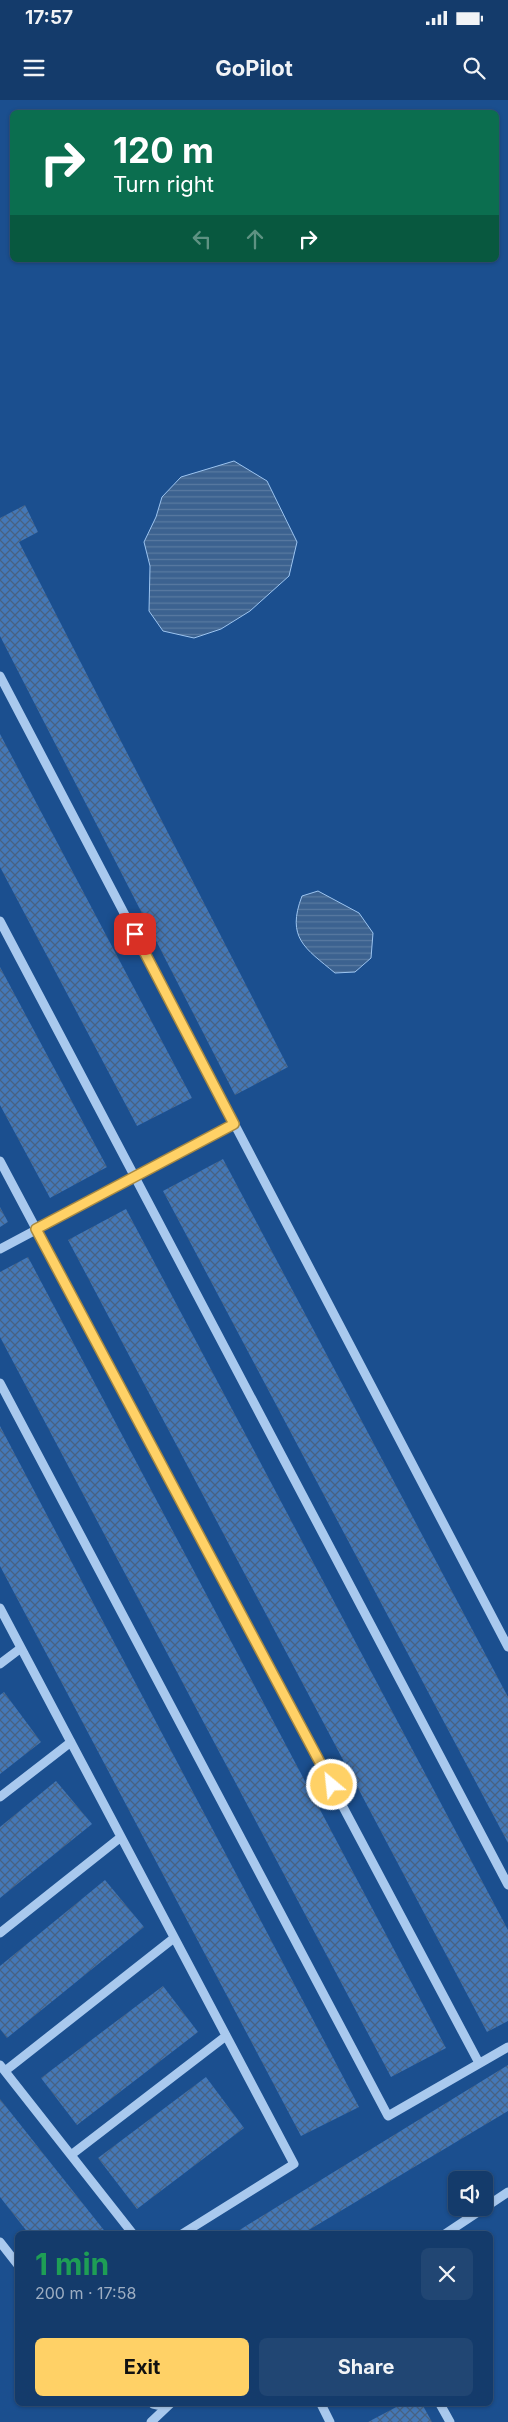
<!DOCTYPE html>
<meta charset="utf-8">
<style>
:root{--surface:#143b6b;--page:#214673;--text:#f1f3f6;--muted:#9dadc1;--line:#33557e;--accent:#ffd166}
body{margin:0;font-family:Inter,sans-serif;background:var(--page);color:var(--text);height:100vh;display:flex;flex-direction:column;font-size:19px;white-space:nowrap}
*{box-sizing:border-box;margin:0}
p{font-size:16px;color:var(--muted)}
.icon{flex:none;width:28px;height:28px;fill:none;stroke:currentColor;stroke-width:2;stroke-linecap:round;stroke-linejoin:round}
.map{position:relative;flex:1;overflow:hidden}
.sheet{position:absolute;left:15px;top:2131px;width:478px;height:175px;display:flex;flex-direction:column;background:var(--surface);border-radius:8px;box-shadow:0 1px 4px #0004,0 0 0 1px var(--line)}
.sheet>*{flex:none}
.guide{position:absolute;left:10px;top:10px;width:489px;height:152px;border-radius:8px;box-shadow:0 1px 4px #0004,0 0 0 1px var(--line);background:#0b6e4f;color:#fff;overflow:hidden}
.controls{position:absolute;left:448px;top:2071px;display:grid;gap:10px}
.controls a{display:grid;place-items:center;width:45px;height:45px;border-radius:8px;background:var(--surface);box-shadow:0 1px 4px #0004,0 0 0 1px var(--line);font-size:25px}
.pin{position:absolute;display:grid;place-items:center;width:42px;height:42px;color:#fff;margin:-21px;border-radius:10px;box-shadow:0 2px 8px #0006}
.me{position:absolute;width:55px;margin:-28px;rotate:332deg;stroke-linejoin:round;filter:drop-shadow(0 0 4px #0008)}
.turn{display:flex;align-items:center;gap:18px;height:105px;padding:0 20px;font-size:22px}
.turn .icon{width:65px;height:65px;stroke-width:2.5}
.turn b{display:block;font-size:35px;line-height:42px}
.lanes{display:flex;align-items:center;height:48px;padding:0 20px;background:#0003;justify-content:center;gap:25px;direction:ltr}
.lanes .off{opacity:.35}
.round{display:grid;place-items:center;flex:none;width:52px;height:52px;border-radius:8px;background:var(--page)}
.overview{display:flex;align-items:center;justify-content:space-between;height:85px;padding:0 20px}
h1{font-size:30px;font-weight:700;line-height:38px;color:#1e9e55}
.cta{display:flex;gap:10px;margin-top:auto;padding:10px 20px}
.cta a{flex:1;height:58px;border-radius:8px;background:var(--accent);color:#111;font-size:20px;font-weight:700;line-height:58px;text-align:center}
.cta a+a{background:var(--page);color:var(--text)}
.status{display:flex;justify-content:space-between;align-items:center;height:35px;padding:0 25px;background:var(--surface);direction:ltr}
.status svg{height:14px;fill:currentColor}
header{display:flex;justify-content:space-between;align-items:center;height:65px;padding:0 20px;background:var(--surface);font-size:22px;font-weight:700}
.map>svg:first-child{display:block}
.water{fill:url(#water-rules);stroke:#9cc4f0}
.building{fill:url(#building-cross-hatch)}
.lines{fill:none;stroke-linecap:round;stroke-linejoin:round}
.minor{stroke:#a9c9ee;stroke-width:9}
.route-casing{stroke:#a68842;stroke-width:12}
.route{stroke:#ffd166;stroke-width:9}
</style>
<div class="status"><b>17:57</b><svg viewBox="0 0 49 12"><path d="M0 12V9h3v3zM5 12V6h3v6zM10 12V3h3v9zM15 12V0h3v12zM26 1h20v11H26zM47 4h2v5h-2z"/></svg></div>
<header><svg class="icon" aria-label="menu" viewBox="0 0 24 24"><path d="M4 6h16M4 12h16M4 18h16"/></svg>GoPilot<svg class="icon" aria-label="search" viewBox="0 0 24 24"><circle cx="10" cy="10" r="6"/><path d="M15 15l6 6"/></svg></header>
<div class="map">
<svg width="508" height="2322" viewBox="0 0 508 2322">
<defs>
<pattern id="water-rules" width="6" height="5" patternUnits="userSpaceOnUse" patternTransform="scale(1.25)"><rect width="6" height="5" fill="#3c6290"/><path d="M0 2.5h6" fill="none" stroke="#597aa1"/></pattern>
<pattern id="building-cross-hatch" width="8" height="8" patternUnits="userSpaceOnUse" patternTransform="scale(1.25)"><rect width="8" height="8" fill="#4478b7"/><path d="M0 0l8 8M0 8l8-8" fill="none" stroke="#486282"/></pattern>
</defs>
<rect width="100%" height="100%" fill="#1b4f8f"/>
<!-- water -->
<path class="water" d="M234,361l33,20 30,61 -8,34 -39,35 -29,18 -27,9 -31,-7 -14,-20 1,-45 -6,-24 12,-25 6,-20 19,-20z
M318,791l41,22 14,20 -2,25 -16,14 -20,1c-30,-25 -49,-35 -33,-77z"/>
<!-- building -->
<path class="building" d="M25,405l13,27 -19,10 269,525 -53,28 -235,-459v-118z
M0,634l192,364 -55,28 -137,-259z
M0,867l107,200 -57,31 -50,-93z
M223,1059l285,538v146l-345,-652z
M0,1107l8,15 -8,5z
M126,1109l382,721v91l-21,11 -419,-792z
M28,1157l418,791 -55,29 -391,-740v-65z
M0,1326l359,681 -58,29 -301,-570z
M4,1592l37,50 -41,32v-79z
M56,1681l36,43 -92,74v-71z
M105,1780l39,47 -137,111 -7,-9v-63z
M163,1886l35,46 -121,93 -36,-47z
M508,1965v46l-206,123h-69z
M206,1977l38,51 -107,81 -39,-51z
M0,1999l107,135h-78l-29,-37z
M402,2304h20l10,18h-64z"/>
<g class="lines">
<!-- minor -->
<path class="minor" d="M0,576l508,971
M0,821l508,964
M0,1061l479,902
M0,1149l235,-125
M0,1283l388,733 120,-69
M0,1508l294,556 -112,70
M0,1564l21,-16
M0,1697l71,-55
M0,1833l121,-96
M0,1965l133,169
M5,1971l169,-133
M71,2055l155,-119
M445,2134l63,-42
M0,2142l18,23
M153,2304l13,3
M321,2304l9,18
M440,2304l10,18
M151,2322l19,-18"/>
</g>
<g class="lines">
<defs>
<path id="route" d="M135,834l99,190 -198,105 296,556"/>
</defs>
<!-- route casing -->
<use href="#route" class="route-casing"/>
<!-- route -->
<use href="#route" class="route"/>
</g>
</svg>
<div class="controls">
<a><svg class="icon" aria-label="sound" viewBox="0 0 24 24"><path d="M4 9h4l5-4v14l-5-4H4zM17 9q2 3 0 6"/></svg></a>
</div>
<div class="pin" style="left:135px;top:834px;background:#d93025"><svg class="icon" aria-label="arrive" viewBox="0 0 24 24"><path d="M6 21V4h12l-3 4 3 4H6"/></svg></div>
<svg class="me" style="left:332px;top:1685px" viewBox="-20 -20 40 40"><circle r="17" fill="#ffd166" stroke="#fff" stroke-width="3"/><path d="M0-11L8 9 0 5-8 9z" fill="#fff"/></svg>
<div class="guide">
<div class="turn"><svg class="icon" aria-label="right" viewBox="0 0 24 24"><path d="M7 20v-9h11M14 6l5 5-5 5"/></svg><div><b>120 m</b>Turn right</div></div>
<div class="lanes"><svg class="icon off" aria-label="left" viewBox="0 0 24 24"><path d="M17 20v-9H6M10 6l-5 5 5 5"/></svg><svg class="icon off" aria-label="ahead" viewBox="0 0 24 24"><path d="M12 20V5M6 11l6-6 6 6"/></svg><svg class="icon" aria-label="right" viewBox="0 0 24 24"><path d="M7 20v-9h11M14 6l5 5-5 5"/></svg></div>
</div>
<section class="sheet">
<div class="overview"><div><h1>1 min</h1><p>200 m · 17:58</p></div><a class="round"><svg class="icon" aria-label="close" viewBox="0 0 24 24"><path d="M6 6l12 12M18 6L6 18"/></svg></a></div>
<div class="cta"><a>Exit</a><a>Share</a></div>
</section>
</div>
